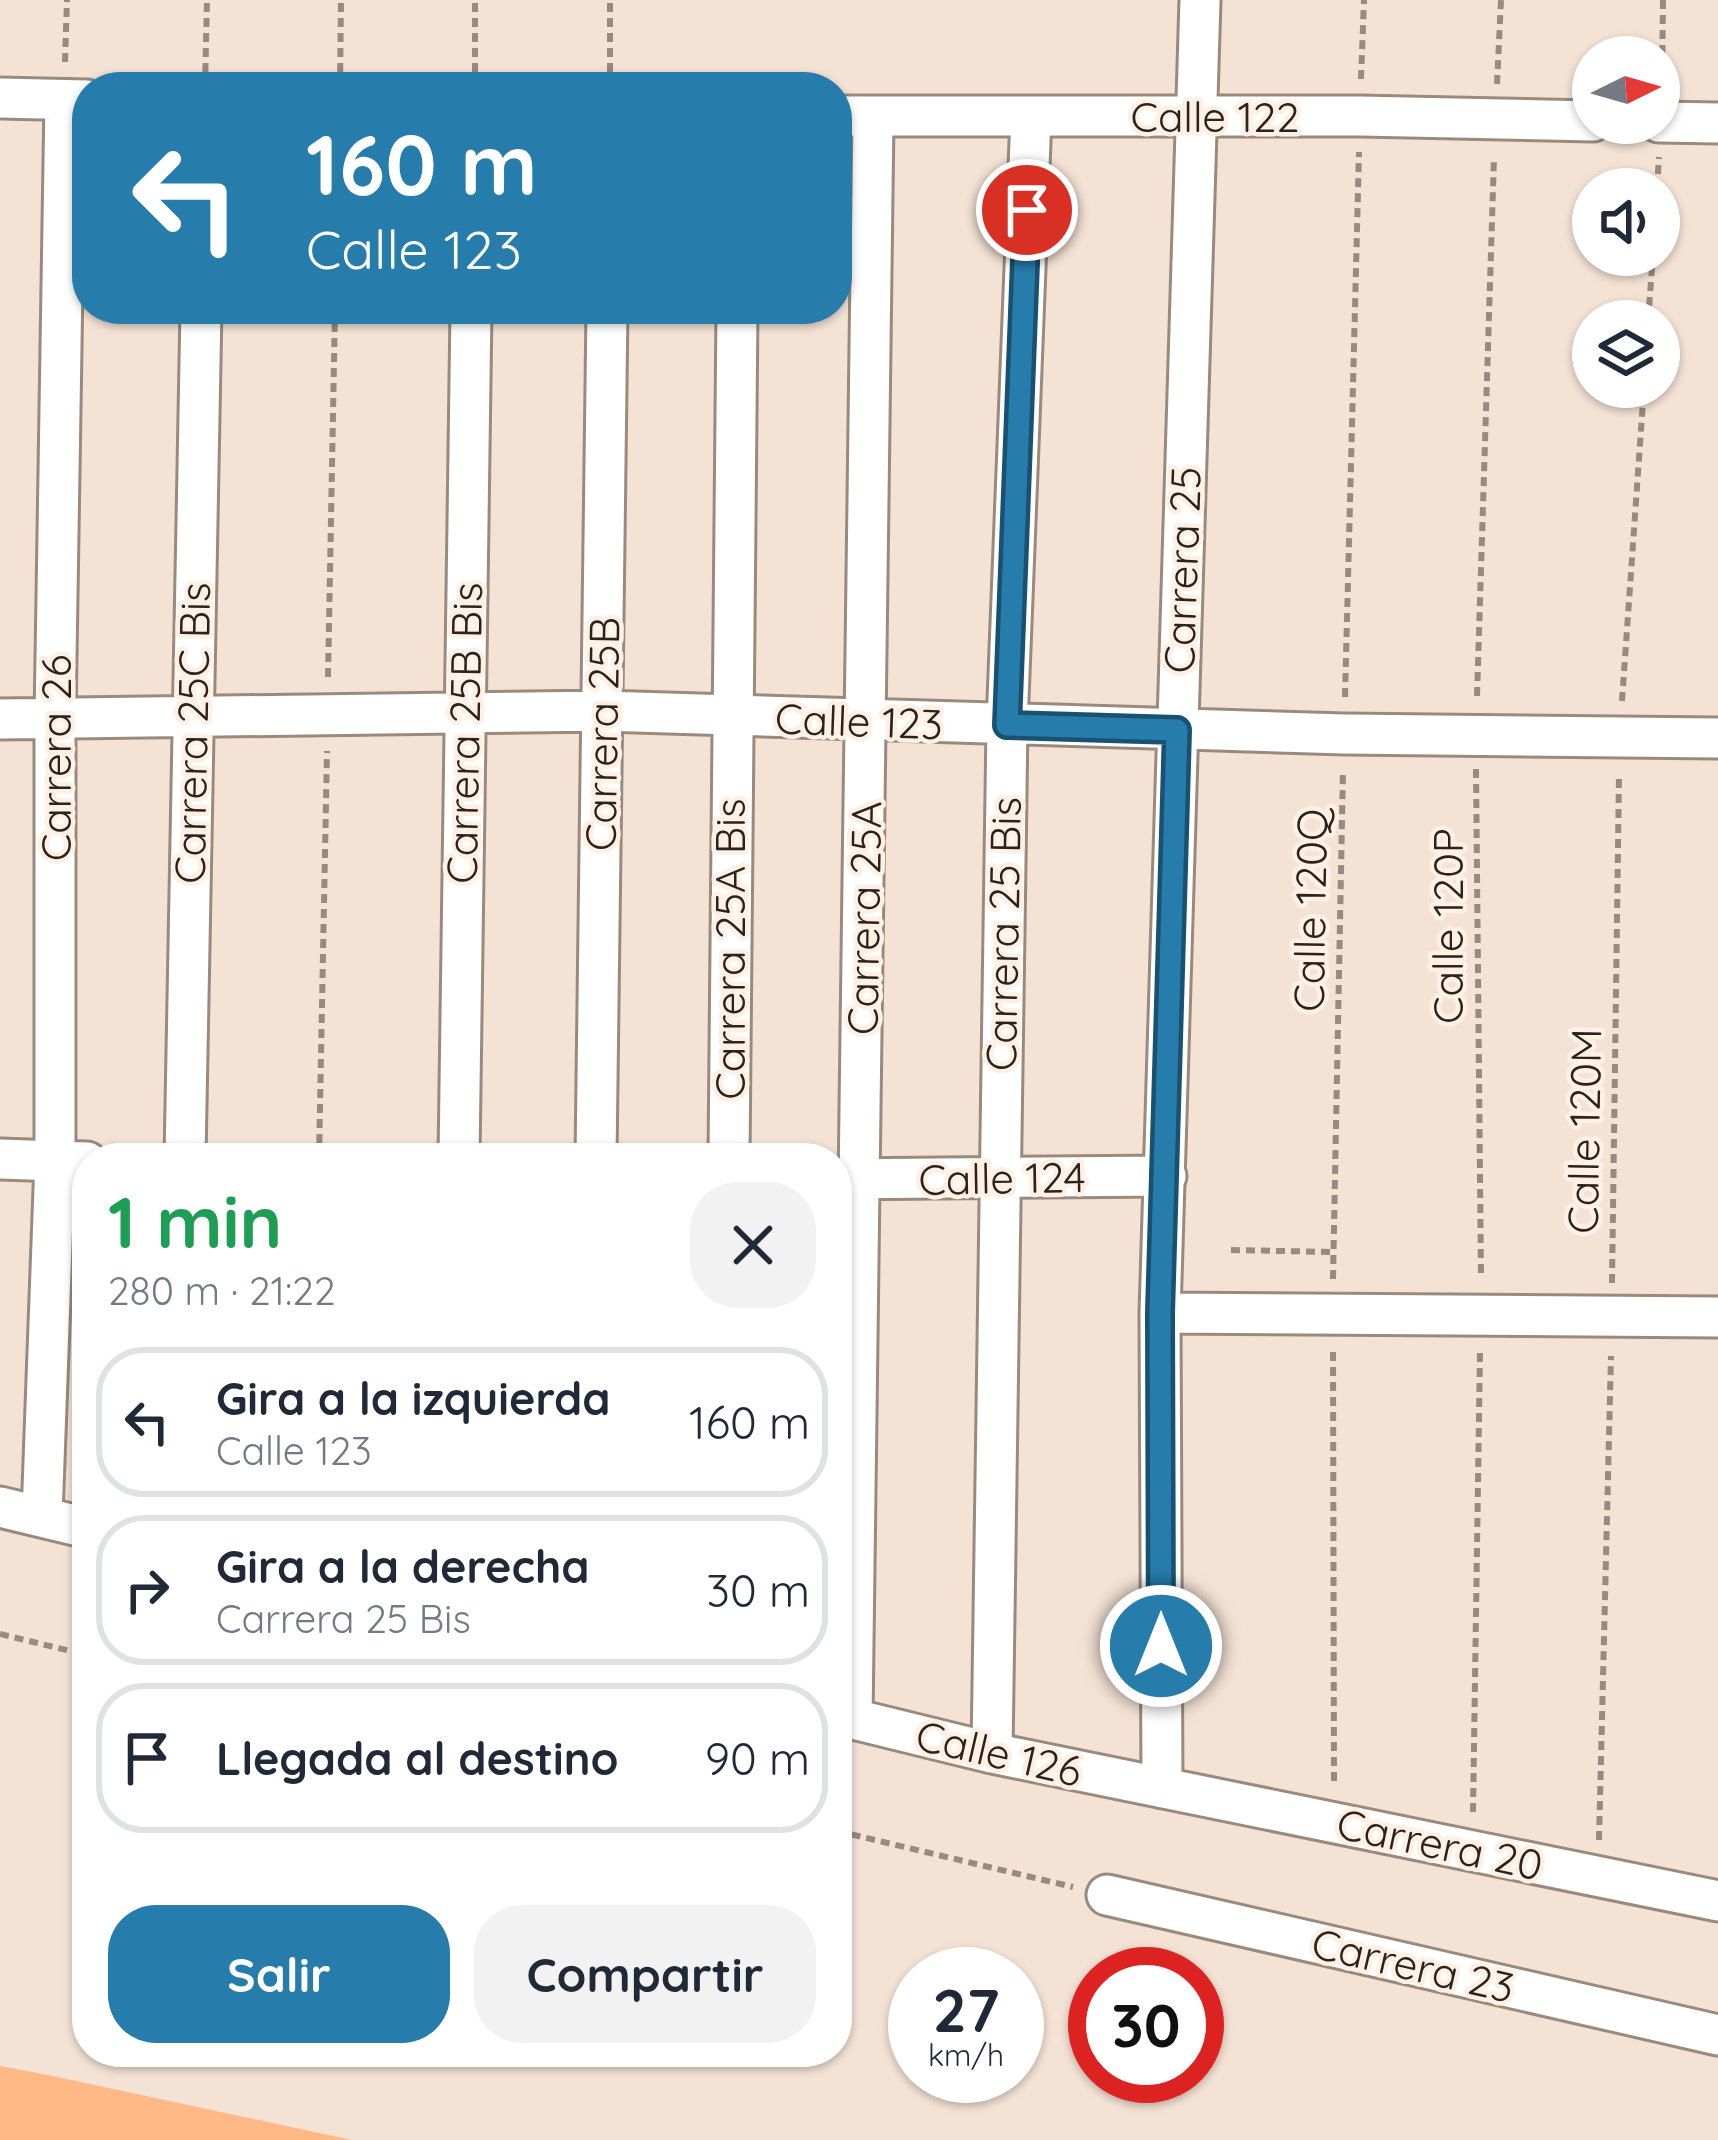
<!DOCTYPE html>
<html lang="es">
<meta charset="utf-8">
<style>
:root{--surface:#fff;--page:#f2f2f3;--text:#1f2937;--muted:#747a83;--line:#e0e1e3;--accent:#267dac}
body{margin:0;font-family:Quicksand,sans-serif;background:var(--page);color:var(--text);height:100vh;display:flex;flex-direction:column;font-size:45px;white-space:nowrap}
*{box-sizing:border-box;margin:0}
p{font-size:39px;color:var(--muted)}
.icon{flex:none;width:66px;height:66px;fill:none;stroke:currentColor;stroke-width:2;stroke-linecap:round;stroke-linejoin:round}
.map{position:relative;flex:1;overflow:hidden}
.side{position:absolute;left:72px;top:1143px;width:780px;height:924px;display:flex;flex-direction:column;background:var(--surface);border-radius:48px;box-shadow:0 3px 9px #0004}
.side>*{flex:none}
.hud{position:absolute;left:72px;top:72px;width:780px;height:252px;border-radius:48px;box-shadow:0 3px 9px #0004;background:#267dac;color:#fff;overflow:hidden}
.needle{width:78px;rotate:85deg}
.tools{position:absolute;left:1572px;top:36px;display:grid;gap:24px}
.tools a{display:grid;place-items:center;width:108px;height:108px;border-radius:50%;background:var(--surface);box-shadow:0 3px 9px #0004;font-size:60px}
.speed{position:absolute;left:888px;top:1947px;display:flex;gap:24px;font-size:60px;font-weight:700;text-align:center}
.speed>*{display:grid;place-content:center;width:156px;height:156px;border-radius:50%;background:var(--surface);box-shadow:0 3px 9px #0004;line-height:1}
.speed small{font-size:30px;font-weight:400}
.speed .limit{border:18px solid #d22;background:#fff;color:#111}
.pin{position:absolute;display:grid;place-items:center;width:102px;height:102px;color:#fff;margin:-51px;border:6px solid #fff;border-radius:50%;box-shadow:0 3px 12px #0007}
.me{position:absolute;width:132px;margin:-66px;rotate:0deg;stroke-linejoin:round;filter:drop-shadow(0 0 9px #0008)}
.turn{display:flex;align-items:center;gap:42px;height:252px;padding:0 36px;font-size:54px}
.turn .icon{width:156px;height:156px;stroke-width:2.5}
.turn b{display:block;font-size:84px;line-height:102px}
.round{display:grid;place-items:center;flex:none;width:126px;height:126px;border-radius:48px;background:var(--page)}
.head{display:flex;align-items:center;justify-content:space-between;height:204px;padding:0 36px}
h1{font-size:72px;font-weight:700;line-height:90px;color:#1e9e55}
.action{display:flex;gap:24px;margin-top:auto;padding:24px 36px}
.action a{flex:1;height:138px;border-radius:48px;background:var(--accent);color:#fff;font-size:48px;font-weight:700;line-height:138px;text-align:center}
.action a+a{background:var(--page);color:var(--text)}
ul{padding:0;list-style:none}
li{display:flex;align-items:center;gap:36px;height:150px;margin:0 24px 18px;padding:0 12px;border:6px solid var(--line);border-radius:48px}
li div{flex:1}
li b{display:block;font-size:45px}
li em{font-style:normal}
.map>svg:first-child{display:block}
.water{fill:#ffb986}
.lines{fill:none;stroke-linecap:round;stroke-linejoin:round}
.minor-casing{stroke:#9a8a7e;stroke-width:45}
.path{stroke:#978a81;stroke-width:6;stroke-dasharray:9 6;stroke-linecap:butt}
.minor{stroke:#fff;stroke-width:39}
.route-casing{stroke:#195170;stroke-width:30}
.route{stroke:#267dac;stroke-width:21}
.labels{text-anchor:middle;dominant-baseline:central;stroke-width:9;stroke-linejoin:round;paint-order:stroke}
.street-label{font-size:42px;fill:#29221d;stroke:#fef0e5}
</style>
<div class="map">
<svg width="1718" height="2140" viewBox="0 0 1718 2140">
<rect width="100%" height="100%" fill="#f4e2d5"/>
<!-- water -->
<path class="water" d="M0,2066l48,9 304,65h-352z"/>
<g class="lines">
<defs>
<path id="minor" d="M0,98l87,2
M837,116h523l233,5
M1659,122l59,1
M0,719l603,-8 741,23 374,4
M185,1158l16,-849
M459,1158l12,-849
M596,1158l11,-849
M729,1158l8,-849
M0,1159l87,3
M837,1179l329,-3
M1160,1313l558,4
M0,1507l87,21
M42,1516l13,-355v-442l10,-619
M837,1715l155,38 726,148
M852,1719l21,-1601
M992,1753l15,-1028 24,-609
M1162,1788l-2,-475 40,-1313
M1107,1895l611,140"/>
</defs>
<!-- minor casing -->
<use href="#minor" class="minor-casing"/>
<!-- path -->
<path class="path" d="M65,62l2,-62
M1361,79l3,-79
M1497,84l4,-84
M1662,84l1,-84
M205,87l2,-87
M340,87l1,-87
M475,87v-87
M610,87v-87
M1657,189l2,-32
M1648,321l5,-66
M328,677l7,-368
M1477,696l17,-539
M1345,697l14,-545
M1622,701l22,-314
M1476,769l5,509
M319,1158l8,-407
M1231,1250l102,2
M1333,1279l10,-509
M1612,1283l7,-509
M1333,1352l1,431
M0,1634l87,21
M1473,1812l7,-461
M837,1831l236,56
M1599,1840l12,-484"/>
<!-- minor -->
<use href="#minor" class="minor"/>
</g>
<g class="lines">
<defs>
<path id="route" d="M1027,210l-20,515 170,5 -17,583 1,333"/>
</defs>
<!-- route casing -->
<use href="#route" class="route-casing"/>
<!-- route -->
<use href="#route" class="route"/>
</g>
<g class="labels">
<!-- street labels -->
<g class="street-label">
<text x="1215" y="116">Calle 122</text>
<text transform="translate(1182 570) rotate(-88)">Carrera 25</text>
<text transform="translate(859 721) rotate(2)">Calle 123</text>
<text transform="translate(192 733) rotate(-89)">Carrera 25C Bis</text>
<text transform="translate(464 733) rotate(-89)">Carrera 25B Bis</text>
<text transform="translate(602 734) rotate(-89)">Carrera 25B</text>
<text transform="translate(55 758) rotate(-90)">Carrera 26</text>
<text transform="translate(1310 910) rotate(-89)">Calle 120Q</text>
<text transform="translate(864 918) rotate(-89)">Carrera 25A</text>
<text transform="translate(1447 926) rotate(-90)">Calle 120P</text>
<text transform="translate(1003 934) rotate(-89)">Carrera 25 Bis</text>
<text transform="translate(729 949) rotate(-90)">Carrera 25A Bis</text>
<text transform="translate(1584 1131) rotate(-89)">Calle 120M</text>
<text transform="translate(1002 1178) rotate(-1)">Calle 124</text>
<text transform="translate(999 1753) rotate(13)">Calle 126</text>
<text transform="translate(1440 1844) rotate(12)">Carrera 20</text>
<text transform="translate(1413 1965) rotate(13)">Carrera 23</text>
</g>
</g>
</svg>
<div class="tools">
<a><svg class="needle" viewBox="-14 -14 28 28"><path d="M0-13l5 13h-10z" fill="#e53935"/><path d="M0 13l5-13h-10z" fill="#747a83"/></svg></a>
<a><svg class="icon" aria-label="sound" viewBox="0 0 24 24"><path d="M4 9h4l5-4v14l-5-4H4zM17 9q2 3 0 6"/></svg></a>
<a><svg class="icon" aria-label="layers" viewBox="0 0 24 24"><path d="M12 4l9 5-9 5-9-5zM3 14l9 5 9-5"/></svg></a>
</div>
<div class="speed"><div>27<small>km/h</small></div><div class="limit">30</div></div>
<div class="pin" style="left:1027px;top:210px;background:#d93025"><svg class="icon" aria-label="arrive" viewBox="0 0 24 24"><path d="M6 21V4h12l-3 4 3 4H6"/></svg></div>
<svg class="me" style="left:1161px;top:1646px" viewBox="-20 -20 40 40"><circle r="17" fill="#267dac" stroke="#fff" stroke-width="3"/><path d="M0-11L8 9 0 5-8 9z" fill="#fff"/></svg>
<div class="hud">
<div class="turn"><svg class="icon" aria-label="left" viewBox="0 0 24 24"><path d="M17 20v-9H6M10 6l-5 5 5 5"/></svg><div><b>160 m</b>Calle 123</div></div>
</div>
<section class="side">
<div class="head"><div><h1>1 min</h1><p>280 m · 21:22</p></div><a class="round"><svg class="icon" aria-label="close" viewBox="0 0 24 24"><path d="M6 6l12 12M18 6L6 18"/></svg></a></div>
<ul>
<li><svg class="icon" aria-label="left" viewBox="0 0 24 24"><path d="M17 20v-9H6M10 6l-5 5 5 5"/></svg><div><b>Gira a la izquierda</b><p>Calle 123</p></div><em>160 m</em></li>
<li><svg class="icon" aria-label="right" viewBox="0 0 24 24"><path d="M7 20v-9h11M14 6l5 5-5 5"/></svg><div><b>Gira a la derecha</b><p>Carrera 25 Bis</p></div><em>30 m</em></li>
<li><svg class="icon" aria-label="arrive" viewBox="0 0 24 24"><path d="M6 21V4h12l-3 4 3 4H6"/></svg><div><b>Llegada al destino</b></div><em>90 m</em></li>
</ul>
<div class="action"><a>Salir</a><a>Compartir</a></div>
</section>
</div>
